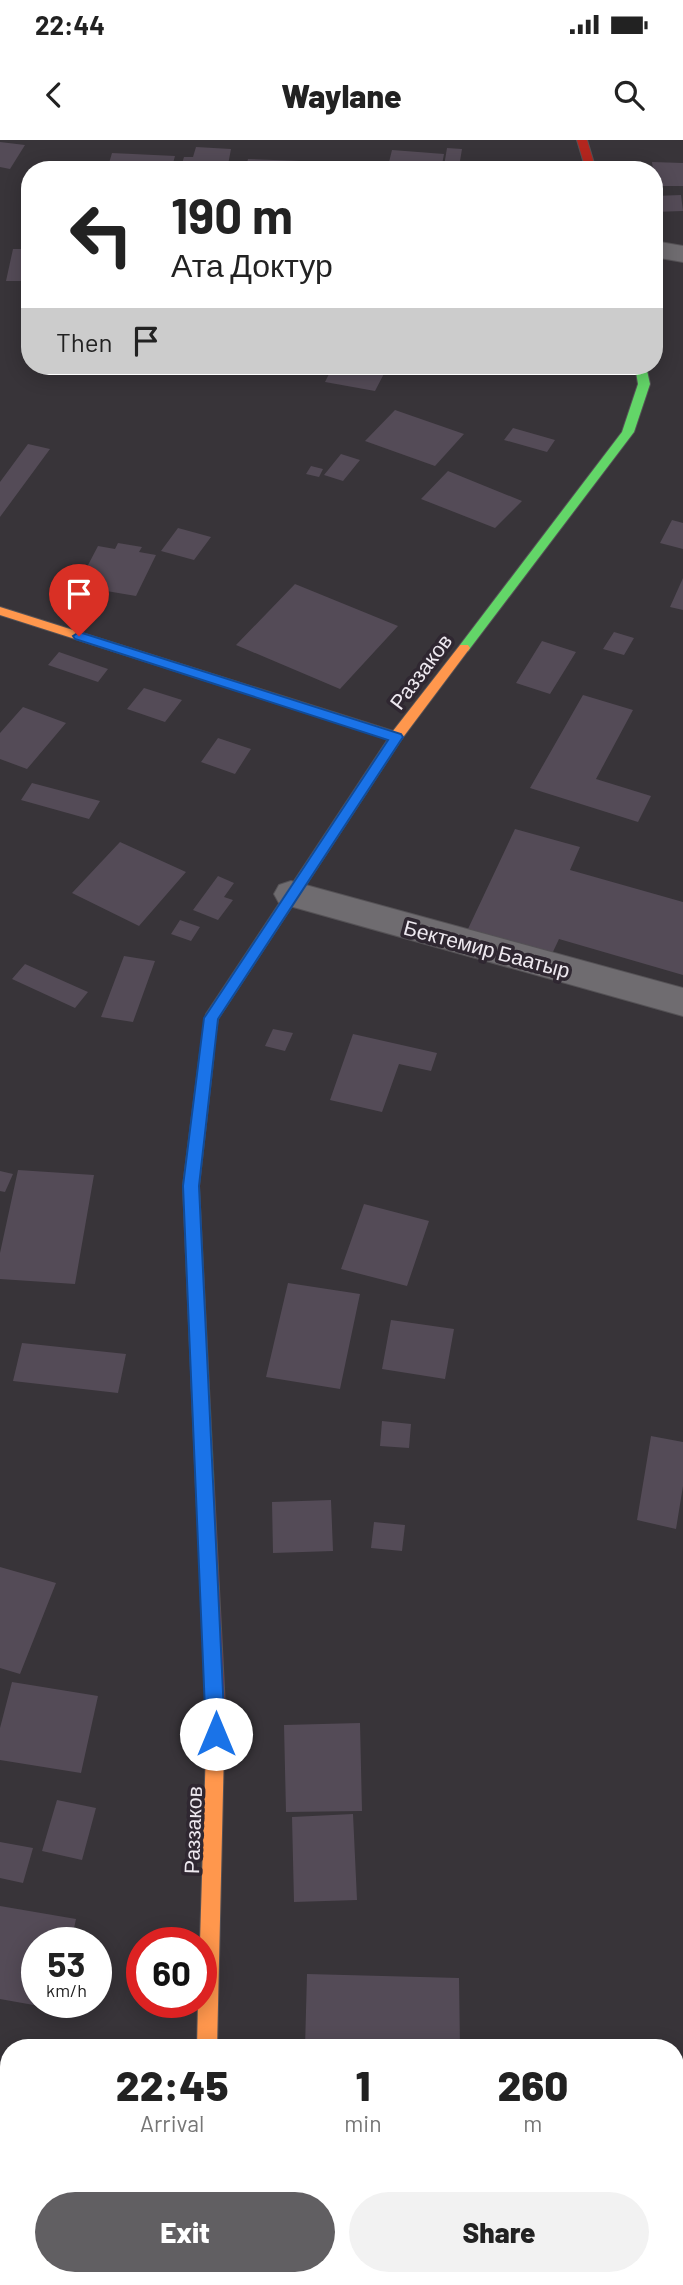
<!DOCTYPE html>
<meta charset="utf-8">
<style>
:root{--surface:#fff;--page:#f2f2f2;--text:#222;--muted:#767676;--accent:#615f62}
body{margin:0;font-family:Barlow,sans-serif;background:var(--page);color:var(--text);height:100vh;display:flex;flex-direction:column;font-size:26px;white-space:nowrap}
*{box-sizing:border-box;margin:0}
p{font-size:23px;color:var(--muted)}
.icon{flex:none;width:38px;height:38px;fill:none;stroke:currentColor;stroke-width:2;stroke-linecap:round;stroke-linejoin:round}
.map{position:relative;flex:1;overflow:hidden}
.details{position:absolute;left:0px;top:1899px;width:684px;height:247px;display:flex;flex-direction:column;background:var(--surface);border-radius:28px 28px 0 0;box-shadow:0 4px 18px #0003}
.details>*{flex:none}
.top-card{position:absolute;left:21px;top:21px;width:642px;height:214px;border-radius:28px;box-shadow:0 4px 18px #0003;background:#fff;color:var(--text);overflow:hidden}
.speed{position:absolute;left:21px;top:1787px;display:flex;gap:14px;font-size:35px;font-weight:700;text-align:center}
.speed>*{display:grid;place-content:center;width:91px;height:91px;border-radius:50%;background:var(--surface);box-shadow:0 4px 18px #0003;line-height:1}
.speed small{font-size:18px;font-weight:400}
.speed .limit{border:10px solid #d22;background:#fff;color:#111}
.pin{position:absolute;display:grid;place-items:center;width:60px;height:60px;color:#fff;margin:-72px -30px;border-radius:50% 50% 50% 0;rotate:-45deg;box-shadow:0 0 7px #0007}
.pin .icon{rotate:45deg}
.me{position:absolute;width:77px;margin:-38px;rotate:0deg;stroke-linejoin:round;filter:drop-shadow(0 0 5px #0008)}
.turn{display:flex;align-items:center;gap:24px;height:147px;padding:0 35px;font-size:32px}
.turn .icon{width:91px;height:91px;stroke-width:2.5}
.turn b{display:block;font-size:49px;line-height:60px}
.then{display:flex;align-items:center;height:66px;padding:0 35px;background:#0003;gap:14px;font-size:26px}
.eta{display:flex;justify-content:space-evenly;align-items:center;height:119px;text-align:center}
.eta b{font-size:42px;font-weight:800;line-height:49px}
.cta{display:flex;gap:14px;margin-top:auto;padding:14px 35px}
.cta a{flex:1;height:80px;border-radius:42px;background:var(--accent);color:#fff;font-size:28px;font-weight:800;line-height:80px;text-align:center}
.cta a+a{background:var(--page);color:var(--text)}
.status{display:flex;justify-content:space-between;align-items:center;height:49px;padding:0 35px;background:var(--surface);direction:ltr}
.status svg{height:19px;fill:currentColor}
header{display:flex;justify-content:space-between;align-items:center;height:91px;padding:0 35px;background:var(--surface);font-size:32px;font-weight:800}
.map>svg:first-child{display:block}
.building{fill:#544b57}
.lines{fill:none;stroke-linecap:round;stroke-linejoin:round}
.street-casing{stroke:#555256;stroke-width:2}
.fast-casing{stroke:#555256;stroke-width:2}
.slow-casing{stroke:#555256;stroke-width:2}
.jam-casing{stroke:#555256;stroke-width:2}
.street{fill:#6f6c70;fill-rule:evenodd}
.fast{fill:#63d668;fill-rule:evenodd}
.slow{fill:#ff974d;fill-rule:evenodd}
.jam{fill:#b3261e;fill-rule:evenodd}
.route{fill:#1a73e8;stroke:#114b97;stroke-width:2}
.labels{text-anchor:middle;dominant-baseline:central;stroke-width:7;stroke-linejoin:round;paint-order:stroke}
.street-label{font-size:21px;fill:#eee9f0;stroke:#2f2731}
</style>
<div class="status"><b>22:44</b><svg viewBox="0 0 49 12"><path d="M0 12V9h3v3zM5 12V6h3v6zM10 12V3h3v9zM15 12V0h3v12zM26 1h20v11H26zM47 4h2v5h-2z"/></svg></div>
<header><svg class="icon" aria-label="back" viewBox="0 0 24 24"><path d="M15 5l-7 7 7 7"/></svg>Waylane<svg class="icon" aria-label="search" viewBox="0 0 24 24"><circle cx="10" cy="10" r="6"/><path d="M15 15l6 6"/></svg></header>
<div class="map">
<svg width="683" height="2145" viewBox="0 0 683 2145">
<rect width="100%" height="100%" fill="#383439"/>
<!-- building -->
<path class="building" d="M0,2l25,3 -15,24 -10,-2z
M196,7l35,2 -4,21h-47l4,-13h9z
M447,8l15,1 -3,18 -15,-1z
M392,10l52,4 -3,16h-67l2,-8h13z
M112,13l63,3 -4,14h-64z
M248,19l52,2 -1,9h-54z
M309,21l64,4 -1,5h-65z
M652,22l31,1v23h-28z
M681,55l2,16 -29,1v-16z
M13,109h17v32h-24z
M333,226h55l-13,25 -50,-9z
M395,270l69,24 -29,32 -70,-25z
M513,288l42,12 -8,12 -43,-12z
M28,304l22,5 -50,68v-35z
M341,314l19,6 -17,21 -19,-6z
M311,326l12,3 -4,8 -13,-3z
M448,331l74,30 -27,27 -74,-29z
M672,380l11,3v26l-23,-6z
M178,388l33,9 -17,23 -33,-9z
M118,403l24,4 -3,5 17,3 -20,41 -59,-10 21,-40 17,3z
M683,438v32l-13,-3z
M295,444l103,42 -58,63 -104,-44z
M614,492l20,6 -10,17 -21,-6z
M542,501l34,11 -26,42 -34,-11z
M59,512l49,17 -10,13 -50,-17z
M144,548l38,12 -17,22 -38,-13z
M583,555l50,15 -37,69 55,17 -13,26 -108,-34z
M23,567l43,16 -39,46 -27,-10v-26z
M218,598l33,11 -16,25 -34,-12z
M32,643l68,18 -11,18 -68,-19z
M515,689l65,18 -10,23 113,32v73l-124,-36 -8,17 -84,-25z
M120,702l66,30 -47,54 -67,-33z
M218,736l16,7 -10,14 9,3 -15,20 -25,-10z
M180,780l20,7 -9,14 -20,-7z
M124,816l31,5 -22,61 -32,-5z
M25,824l63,28 -13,16 -63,-29z
M273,889l20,4 -8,18 -20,-5z
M353,894l84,19 -6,18 -32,-7 -17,48 -52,-12z
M18,1030l76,5 -19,109 -75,-5v-26z
M0,1031l13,3 -8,18 -5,-1z
M364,1064l65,17 -22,65 -66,-17z
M288,1143l72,11 -20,95 -74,-12z
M391,1180l63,9 -9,50 -63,-10z
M22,1203l104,11 -8,39 -105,-12z
M382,1281l29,3 -2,24 -29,-2z
M651,1296l32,6v44l-7,43 -39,-9z
M331,1360l2,51 -60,2 -1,-51z
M374,1382l31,3 -3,26 -31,-3z
M0,1427l56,16 -36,91 -20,-6z
M12,1542l86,14 -17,77 -81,-13v-32z
M360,1583l2,88 -76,1 -2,-87z
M57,1660l39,8 -14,52 -40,-9z
M353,1674l4,86 -63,2 -2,-85z
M0,1702l33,6 -10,35 -23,-5z
M0,1766l76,13 -5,23h-34v60h20l-1,7 -56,-10z
M307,1834l152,4 1,70h-155z
M0,1996l9,2v76l-8,32z
M382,2137h114v8h-114z"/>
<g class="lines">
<defs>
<path id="street" d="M654,101l29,5v16l-29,-5z
M291,741l392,107v28l-404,-113 -5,-9 5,-9z"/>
<path id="fast" d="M635,226h11l4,18 -16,48 -166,219h-8v-6l162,-213 16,-48z
M207,907l7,6 -15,133 15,303 -3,6 -6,2 -6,-2 -3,-6 -13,-303 17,-133z"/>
<path id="slow" d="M0,467l393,124 67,-86h8l2,3 -69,92 -183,279 -6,38 -5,2 -7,-6 6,-39 182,-275 -388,-124z
M215,1599l7,3 2,6 -7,300h-20l1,-46h3l-1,-60 6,-194 2,-6z
M190,2137h22l-1,8h-22z"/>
<path id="jam" d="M577,0h10l9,30h-10z
M205,1341l6,2 3,6 11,219 -1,40 -2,6 -7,3 -7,-3 -2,-6 1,-40 -11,-219 3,-6z"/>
</defs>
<!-- street casing -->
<use href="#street" class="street-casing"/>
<!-- fast casing -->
<use href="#fast" class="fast-casing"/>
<!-- slow casing -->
<use href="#slow" class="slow-casing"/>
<!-- jam casing -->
<use href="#jam" class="jam-casing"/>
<!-- street -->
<use href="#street" class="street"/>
<!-- fast -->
<use href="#fast" class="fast"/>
<!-- slow -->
<use href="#slow" class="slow"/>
<!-- jam -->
<use href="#jam" class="jam"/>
</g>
<!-- route -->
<path class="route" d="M79,492l322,102 2,3 -185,282 -19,167 26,548 -3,7 -6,2 -7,-2 -3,-7 -23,-548 21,-168 184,-278 -313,-101 -2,-3z"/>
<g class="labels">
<!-- street labels -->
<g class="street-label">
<text transform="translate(420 531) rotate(-53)">Раззаков</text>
<text transform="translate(487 808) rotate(15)">Бектемир Баатыр</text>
<text transform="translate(192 1690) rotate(-88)">Раззаков</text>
</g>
</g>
</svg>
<div class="speed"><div>53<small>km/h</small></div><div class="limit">60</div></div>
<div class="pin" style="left:79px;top:496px;background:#d93025"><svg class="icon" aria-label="arrive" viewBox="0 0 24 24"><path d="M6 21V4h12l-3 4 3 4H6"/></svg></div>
<svg class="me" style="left:216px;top:1594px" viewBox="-20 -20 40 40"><circle r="19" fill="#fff"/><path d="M0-13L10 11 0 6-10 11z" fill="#1a73e8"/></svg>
<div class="top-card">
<div class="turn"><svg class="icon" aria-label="left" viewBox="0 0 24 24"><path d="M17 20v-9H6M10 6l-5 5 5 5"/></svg><div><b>190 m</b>Ата Доктур</div></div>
<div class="then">Then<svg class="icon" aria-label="arrive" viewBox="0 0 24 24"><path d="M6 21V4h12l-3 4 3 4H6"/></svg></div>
</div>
<section class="details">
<div class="eta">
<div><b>22:45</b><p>Arrival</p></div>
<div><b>1</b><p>min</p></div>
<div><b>260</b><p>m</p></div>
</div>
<div class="cta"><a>Exit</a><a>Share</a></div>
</section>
</div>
